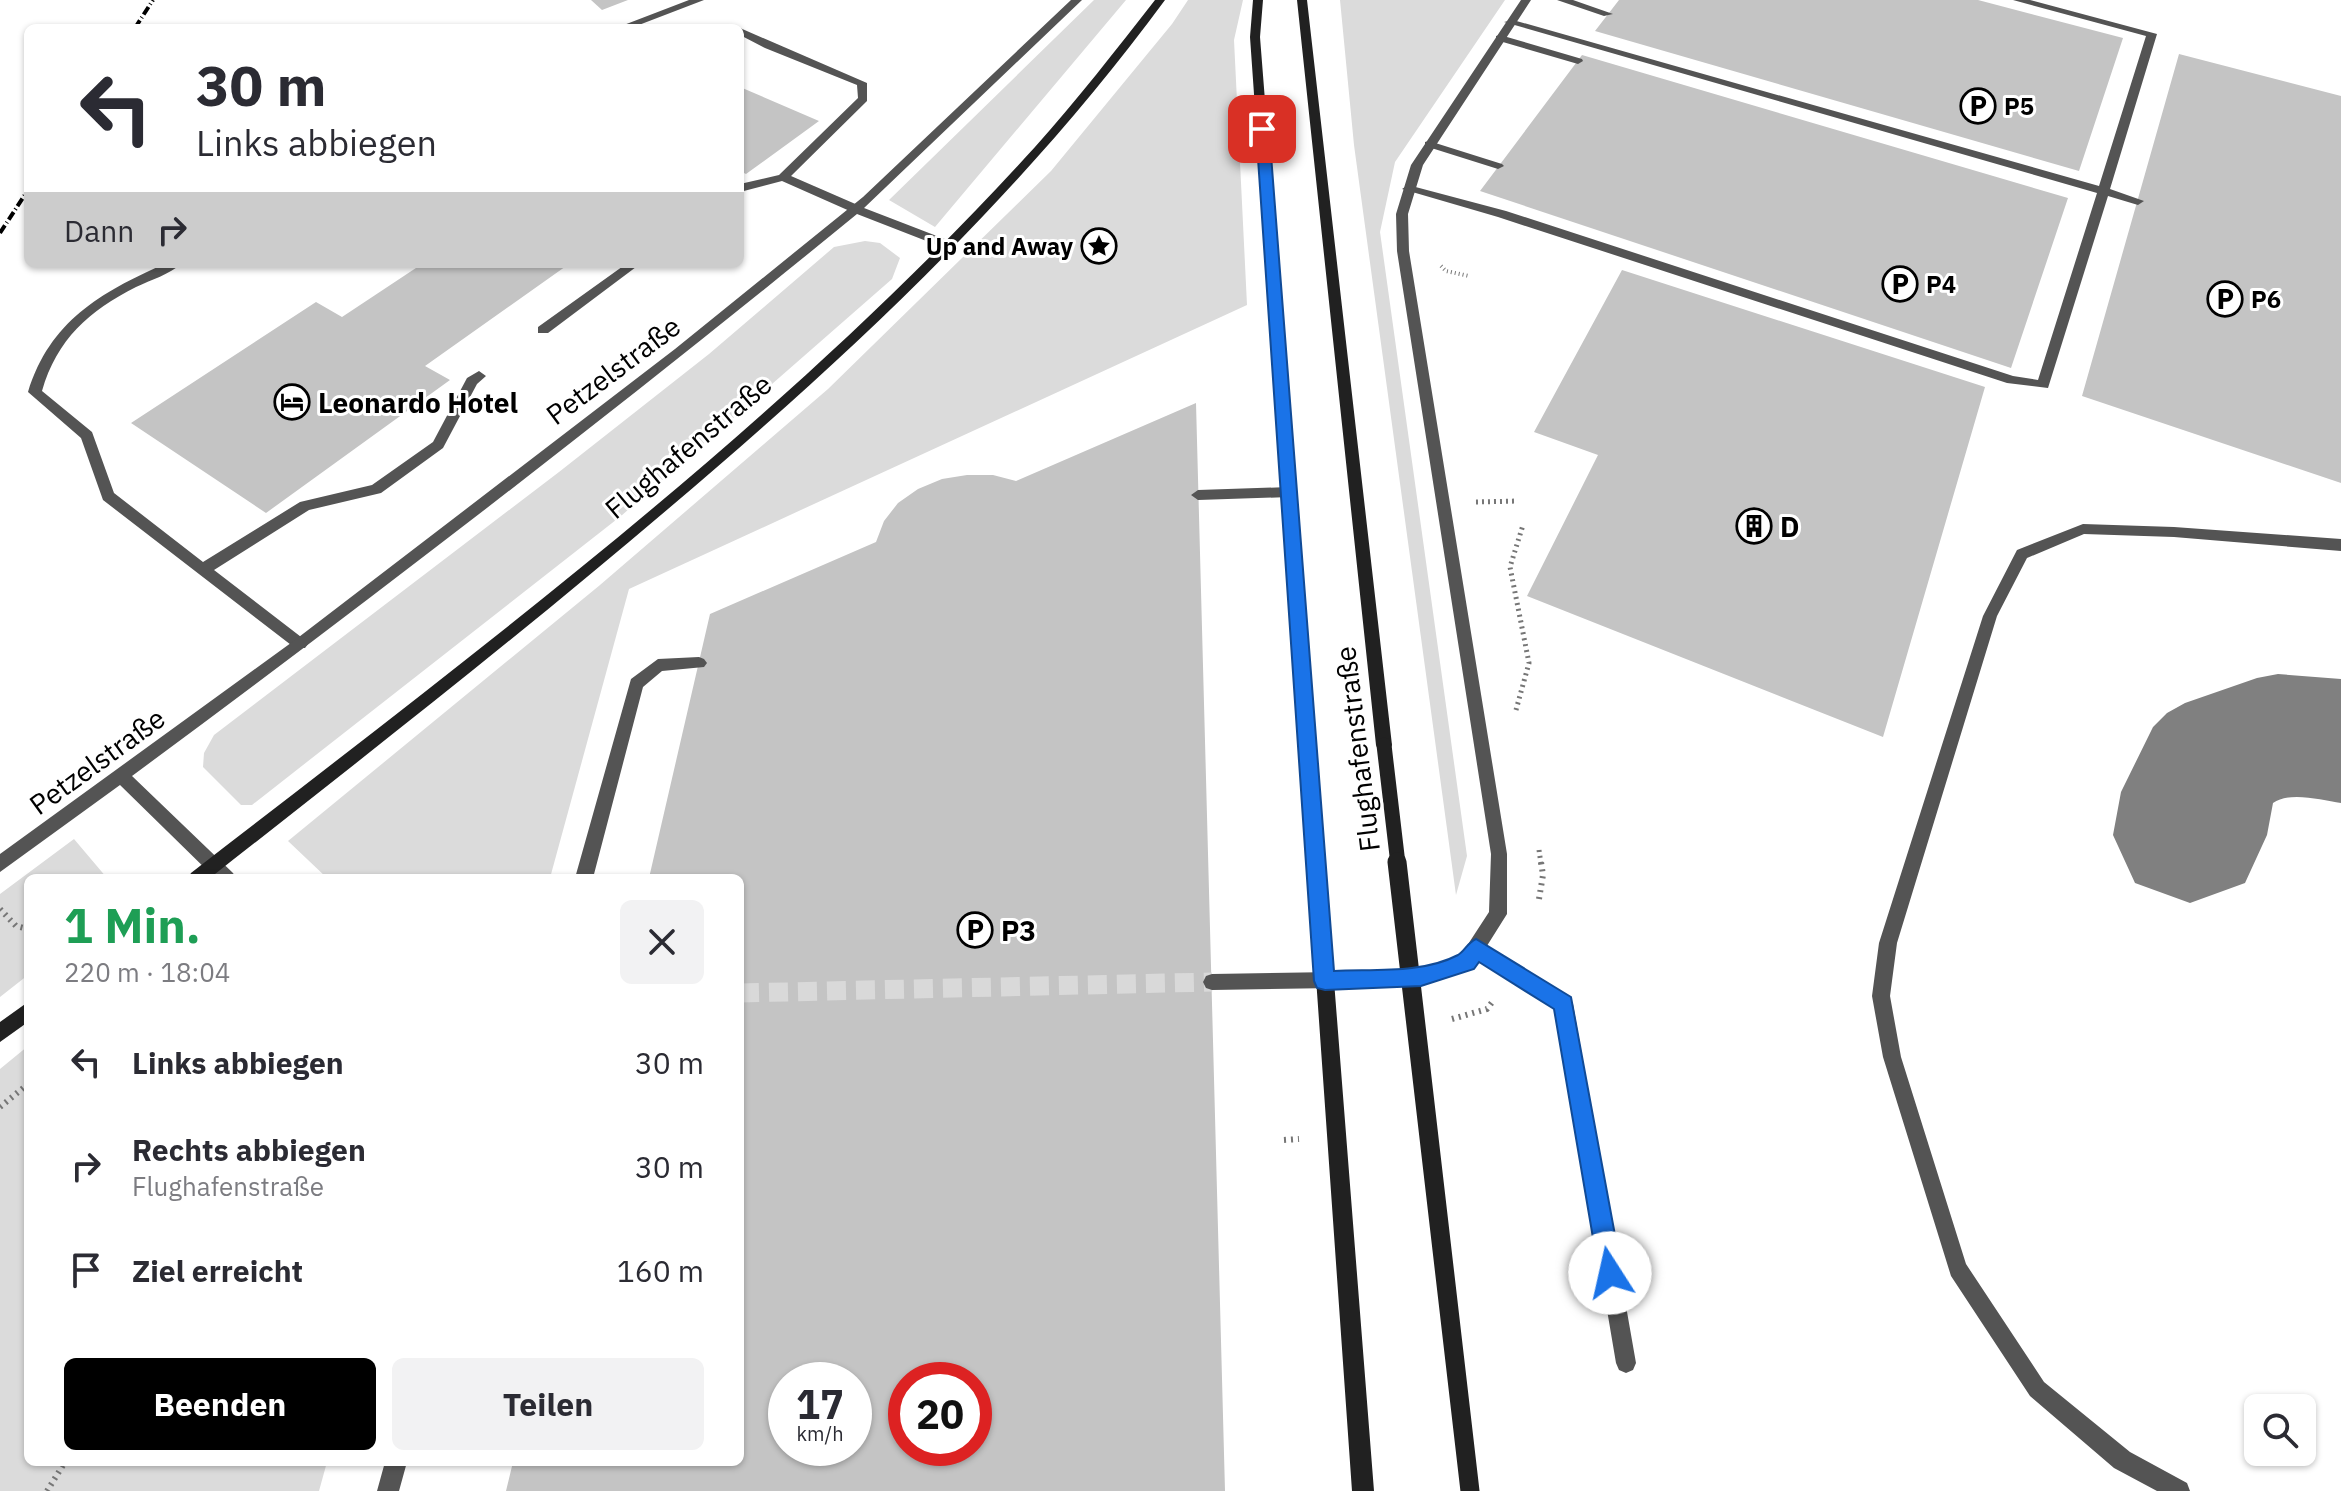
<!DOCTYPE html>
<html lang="de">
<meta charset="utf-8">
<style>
:root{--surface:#fff;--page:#f2f2f3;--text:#2b2b33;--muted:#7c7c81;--accent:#000}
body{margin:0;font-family:"IBM Plex Sans",sans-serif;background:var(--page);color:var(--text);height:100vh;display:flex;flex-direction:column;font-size:30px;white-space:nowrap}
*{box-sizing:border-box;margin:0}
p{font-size:26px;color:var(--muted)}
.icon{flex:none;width:44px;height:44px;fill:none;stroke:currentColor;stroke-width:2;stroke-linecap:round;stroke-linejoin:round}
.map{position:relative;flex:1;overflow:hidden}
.drawer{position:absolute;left:24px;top:874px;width:720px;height:592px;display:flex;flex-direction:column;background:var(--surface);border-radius:12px;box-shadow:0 2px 6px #0004}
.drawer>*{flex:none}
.top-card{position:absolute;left:24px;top:24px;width:720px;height:244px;border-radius:12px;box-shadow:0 2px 6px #0004;background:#fff;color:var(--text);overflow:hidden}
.controls{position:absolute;left:2244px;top:1394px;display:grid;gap:16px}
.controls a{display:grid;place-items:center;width:72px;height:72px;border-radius:12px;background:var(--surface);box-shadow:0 2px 6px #0004;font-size:40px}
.speed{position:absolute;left:768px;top:1362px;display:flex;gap:16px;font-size:40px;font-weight:700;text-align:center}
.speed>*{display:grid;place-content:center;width:104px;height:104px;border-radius:50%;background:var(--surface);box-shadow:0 2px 6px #0004;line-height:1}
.speed small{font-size:20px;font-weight:400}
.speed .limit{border:12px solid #d22;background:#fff;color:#111}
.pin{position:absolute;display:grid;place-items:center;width:68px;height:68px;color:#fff;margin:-34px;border-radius:16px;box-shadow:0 4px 12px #0006}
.me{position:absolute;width:88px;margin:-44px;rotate:350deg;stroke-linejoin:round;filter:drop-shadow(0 0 6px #0008)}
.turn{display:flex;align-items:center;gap:28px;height:168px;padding:0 40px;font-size:36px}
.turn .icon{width:104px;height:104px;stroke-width:2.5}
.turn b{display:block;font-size:56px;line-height:68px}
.then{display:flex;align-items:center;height:76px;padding:0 40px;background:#0003;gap:16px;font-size:30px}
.round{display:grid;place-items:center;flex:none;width:84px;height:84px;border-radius:12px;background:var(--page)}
.headline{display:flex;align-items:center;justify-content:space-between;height:136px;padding:0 40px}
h1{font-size:48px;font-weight:700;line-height:60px;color:#1e9e55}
.cta{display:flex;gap:16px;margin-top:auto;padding:16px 40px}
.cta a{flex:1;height:92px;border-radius:12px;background:var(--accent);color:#fff;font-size:32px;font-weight:700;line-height:92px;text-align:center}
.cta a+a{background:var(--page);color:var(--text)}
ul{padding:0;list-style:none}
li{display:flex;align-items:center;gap:24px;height:104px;padding:0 40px}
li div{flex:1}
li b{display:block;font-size:30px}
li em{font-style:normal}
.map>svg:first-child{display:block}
.green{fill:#dbdbdb}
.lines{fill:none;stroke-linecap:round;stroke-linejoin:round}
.taxiway{fill:#808080;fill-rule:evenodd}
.building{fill:#c4c4c4;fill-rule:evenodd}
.street-tunnel{stroke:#d9d9d9;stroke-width:19;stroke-dasharray:19 10;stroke-linecap:butt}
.path-far2{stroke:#767676;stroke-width:4;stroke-dasharray:1 3;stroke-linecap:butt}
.path-far1{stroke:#767676;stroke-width:5;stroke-dasharray:2 4;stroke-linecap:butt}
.path{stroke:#767676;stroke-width:6;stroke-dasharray:2 5;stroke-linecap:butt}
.lane{fill:#545454;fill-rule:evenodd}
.street{fill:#545454;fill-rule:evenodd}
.secondary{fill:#212121;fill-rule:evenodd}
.rail{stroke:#000;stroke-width:4;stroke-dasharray:9 3 1 3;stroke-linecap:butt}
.secondary-bridge-far1{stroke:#212121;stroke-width:15}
.secondary-bridge{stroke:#212121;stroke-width:19}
.route{fill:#1a73e8;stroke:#114b97;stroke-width:2}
.labels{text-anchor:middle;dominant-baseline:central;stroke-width:6;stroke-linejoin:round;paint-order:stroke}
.far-poi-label{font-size:24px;font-weight:bold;fill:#000;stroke:#fff;text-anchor:start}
.street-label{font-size:28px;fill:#000;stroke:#fff}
.poi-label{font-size:28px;font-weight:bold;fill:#000;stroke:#fff;text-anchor:start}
</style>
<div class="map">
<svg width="2341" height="1491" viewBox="0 0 2341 1491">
<rect width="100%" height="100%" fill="#fff"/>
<!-- green -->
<path class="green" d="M1094,0h32l-191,227 -46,-27z
M1188,0h55l-9,40 13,265 -618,284 -79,289h-223l-39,-37 312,-256 228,-196 223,-218 121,-147z
M1340,0h165l-110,162 -15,70 87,624 -11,39 -102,-750z
M865,241l15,2 20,15 -8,21 -271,237 -369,289h-11l-38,-38 1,-14 10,-18 345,-263 150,-118 125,-107z
M74,839l33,39h-79v97l-28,22v-103z
M28,1046v416h299l-8,29h-319v-422z"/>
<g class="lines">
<!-- taxiway -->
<path class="taxiway" d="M2278,674l63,5v124c-20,-3 -51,-12 -68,0l-6,32 -22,48 -55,20 -55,-20 -22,-48 8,-43 32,-65 14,-14 18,-10 72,-25z"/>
</g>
<!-- building -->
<path class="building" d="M591,0h37l-26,10z
M1619,0h359l145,38 -44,133 -484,-140z
M2179,54l162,42v387l-259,-87z
M1582,55l486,143 -57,170 -531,-177z
M740,87l79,34 -73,53 -6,-3z
M422,264h147l-144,102 25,14 -184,133 -135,-90 185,-121 26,15z
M1622,270l363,117 -102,350 -356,-141 71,-141 -64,-23z
M1196,403l29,1088h-719l7,-29h227v-584h-91l61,-264 166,-72 8,-21 14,-18 20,-14 24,-10 25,-4h26l23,6zM786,1380h68v68h-68zM906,1380h68v68h-68z"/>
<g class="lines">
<!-- street-tunnel -->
<path class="street-tunnel" d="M740,993l472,-11"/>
<!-- path-far2 -->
<path class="path-far2" d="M1441,266l5,5 23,5"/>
<!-- path-far1 -->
<path class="path-far1" d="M1476,502l42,-1
M1516,710l13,-47 -19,-96 13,-42
M1539,850l2,14"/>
<!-- path -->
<path class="path" d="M1539,899l4,-24 -2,-13
M0,909l16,17 12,3
M1452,1019l35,-10 6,-8
M0,1107l28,-23
M1284,1140l15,-1
M47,1491l18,-29"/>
<!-- lane -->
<path class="lane" d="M689,0h15l-73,28h-15z
M1557,0h16l40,14 -9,2z
M2013,0h17l127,34 -47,155 34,12 -6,4 -30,-9 -60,192 -41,-5 -509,-166 -96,-28 6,-4 98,26 507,165 25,4 59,-187 -593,-171 9,-2 586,166 47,-150z
M713,25h18l5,3h-28z
M740,28l127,55v18l-76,75 69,30v6h-8l-70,-31 -42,11v-8l39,-9 79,-77 -1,-13 -92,-37 -25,-13z
M1500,35l82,24 1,2 -5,3 -82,-24v-4z
M1429,141l73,23 2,2 -6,3 -73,-23v-4z
M164,264h17c-11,10 -30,16 -45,23 -47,24 -79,52 -94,104l50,41 22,61 89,69 97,-60 72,-17 61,-43 34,-64 12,-7 7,5 -9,8 -34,64 -62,45 -72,17 -95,60 91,70 3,4 -3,4h-10l-192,-148 -22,-62 -53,-46c22,-71 72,-99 136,-128z
M626,264h14l-92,69h-10v-6z
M1289,487l7,5 -7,5 -91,3 -7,-5 7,-5z
M2083,524l91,3 167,12v12l-167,-14 -90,-3 -57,24 -30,58 -100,327 -7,53 11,61 65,207 78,118 86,70 57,31 3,8h-33l-43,-23 -84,-72 -79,-120 -68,-219 -11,-61 7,-53 104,-327 34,-66z
M699,657l5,2 3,4 -3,4 -42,4 -19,16 -50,191h-18l56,-199 27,-20z
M1476,941l94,57 3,6 63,359 -3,7 -7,3 -7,-3 -3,-7 -60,-354 -86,-54 -3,-6 3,-6z"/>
<!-- street -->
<path class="street" d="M1071,0h11l-218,208 91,35v6h-8l-90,-35c-237,194 -479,380 -725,562l101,97 3,5h-21l-95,-93 -120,87v-18l295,-214 380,-291 188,-152z
M1521,0h10l-108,165 -15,49 1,37 98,603v60l-34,54 -52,16 -23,3 -186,3 -6,-2 -3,-6 3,-6 6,-2 186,-3 23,-3 40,-13 28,-43 2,-58 -94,-603 -1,-37 15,-49z
M385,1462h22l-8,29h-22z"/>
<!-- secondary -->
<path class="secondary" d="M1155,0h10c-141,192 -315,355 -497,509 -149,127 -304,248 -458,369h-22l3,-5c293,-227 594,-451 844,-726 42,-47 81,-97 120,-147z
M1253,0h10l-3,37 114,1454h-22l-102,-1454z
M1297,0h10l85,745 -2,5h-12l-2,-5z
M28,1002v20l-28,20v-20z"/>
<!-- rail -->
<path class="rail" d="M135,28l18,-28
M0,233l28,-43"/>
<!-- secondary-bridge-far1 -->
<path class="secondary-bridge-far1" d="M1384,745l14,119"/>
<!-- secondary-bridge -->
<path class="secondary-bridge" d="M1397,862l73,629"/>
</g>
<!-- route -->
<path class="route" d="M1262,125l7,4 65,842c39,-2 88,3 124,-16 7,-4 9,-12 18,-16l95,58 51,276 -3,9 -9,3 -8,-3 -3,-9 -45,-264 -75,-47 -5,7 -53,17 -96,4 -8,-2 -3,-7 -58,-852z"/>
<!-- icons -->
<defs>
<symbol id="parking-ring" viewBox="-11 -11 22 22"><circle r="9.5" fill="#fff" stroke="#000" stroke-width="1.5"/><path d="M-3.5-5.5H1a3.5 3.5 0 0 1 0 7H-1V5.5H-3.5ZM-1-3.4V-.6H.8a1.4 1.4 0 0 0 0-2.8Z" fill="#000"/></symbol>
<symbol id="sight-ring" viewBox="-11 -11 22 22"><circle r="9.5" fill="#fff" stroke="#000" stroke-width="1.5"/><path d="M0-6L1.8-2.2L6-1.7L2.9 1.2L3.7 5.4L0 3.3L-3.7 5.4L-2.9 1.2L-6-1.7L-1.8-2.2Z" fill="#000"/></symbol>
<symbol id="hotel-ring" viewBox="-11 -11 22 22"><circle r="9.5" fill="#fff" stroke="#000" stroke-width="1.5"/><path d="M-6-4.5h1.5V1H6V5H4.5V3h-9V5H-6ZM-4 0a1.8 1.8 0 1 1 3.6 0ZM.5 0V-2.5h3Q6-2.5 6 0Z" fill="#000"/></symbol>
<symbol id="building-ring" viewBox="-11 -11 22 22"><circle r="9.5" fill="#fff" stroke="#000" stroke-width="1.5"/><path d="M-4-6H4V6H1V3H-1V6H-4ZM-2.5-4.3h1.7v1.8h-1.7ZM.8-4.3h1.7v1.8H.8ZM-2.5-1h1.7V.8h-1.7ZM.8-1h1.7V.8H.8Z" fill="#000"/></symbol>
</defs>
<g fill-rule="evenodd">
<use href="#parking-ring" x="1958" y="86" width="40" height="40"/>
<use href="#sight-ring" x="1079" y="226" width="40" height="40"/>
<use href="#parking-ring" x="1880" y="264" width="40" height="40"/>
<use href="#parking-ring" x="2205" y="279" width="40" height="40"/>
<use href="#hotel-ring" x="272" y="382" width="40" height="40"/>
<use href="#building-ring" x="1734" y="506" width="40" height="40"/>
<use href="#parking-ring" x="955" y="910" width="40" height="40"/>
</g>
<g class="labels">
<!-- far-poi labels -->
<g class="far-poi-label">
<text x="2004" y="106">P5</text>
<text x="1073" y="246" text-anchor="end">Up and Away</text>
<text x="1926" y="284">P4</text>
<text x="2251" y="299">P6</text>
</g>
<!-- street labels -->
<g class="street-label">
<text transform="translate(613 370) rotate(-37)">Petzelstraße</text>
<text transform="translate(688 446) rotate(-40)">Flughafenstraße</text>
<text transform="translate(1357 749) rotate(-97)">Flughafenstraße</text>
<text transform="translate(97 761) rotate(-36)">Petzelstraße</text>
</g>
<!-- poi labels -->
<g class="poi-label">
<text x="318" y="402">Leonardo Hotel</text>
<text x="1780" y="526">D</text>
<text x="1001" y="930">P3</text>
</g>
</g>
</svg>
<div class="controls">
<a><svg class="icon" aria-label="search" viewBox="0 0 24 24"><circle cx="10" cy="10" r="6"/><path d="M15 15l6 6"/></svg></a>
</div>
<div class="speed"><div>17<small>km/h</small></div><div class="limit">20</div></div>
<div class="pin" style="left:1262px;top:129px;background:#d93025"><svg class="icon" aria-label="arrive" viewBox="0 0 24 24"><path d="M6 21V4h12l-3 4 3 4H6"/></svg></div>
<svg class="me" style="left:1610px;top:1273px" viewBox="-20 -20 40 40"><circle r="19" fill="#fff"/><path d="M0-13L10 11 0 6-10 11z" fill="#1a73e8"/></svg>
<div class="top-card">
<div class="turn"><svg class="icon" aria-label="left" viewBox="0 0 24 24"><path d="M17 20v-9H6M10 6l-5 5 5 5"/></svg><div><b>30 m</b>Links abbiegen</div></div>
<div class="then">Dann<svg class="icon" aria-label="right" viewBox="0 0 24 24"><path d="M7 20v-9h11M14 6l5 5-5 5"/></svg></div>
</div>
<section class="drawer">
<div class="headline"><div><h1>1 Min.</h1><p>220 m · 18:04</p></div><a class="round"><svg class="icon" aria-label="close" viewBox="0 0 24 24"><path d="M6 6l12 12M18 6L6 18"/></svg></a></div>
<ul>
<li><svg class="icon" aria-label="left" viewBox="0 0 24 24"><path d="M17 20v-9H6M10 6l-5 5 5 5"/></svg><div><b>Links abbiegen</b></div><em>30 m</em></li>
<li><svg class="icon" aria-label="right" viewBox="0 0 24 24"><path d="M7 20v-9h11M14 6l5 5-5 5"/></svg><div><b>Rechts abbiegen</b><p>Flughafenstraße</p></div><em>30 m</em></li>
<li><svg class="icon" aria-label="arrive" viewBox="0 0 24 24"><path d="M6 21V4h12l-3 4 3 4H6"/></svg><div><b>Ziel erreicht</b></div><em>160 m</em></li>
</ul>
<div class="cta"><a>Beenden</a><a>Teilen</a></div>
</section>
</div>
